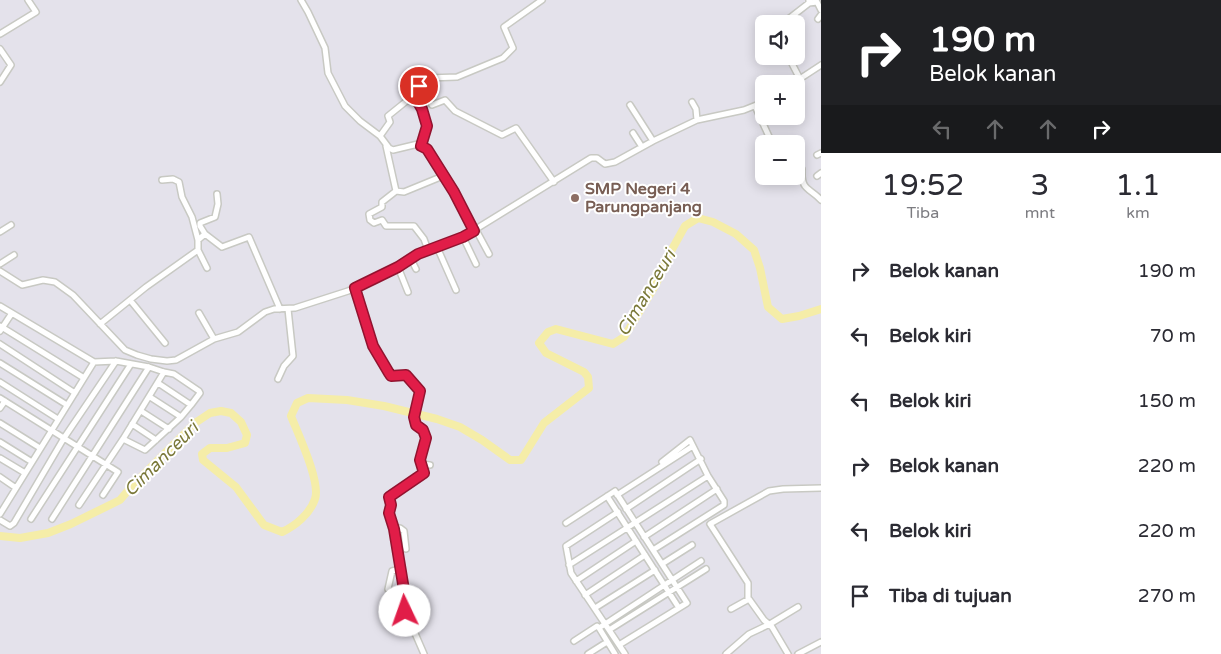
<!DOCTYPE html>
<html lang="id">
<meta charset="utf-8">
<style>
:root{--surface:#fff;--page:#f7f7f7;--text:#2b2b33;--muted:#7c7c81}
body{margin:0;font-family:"Varela Round",sans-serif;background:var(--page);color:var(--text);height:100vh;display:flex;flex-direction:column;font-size:19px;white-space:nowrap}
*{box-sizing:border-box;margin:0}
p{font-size:16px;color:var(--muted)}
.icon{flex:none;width:28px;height:28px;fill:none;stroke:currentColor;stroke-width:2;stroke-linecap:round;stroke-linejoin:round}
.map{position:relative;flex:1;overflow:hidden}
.drawer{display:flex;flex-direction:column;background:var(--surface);width:400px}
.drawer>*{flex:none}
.hud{background:#202124;color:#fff;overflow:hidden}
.fabs{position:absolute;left:755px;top:15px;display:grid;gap:10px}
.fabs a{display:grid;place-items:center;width:50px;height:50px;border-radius:8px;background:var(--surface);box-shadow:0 2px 12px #0003;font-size:25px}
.pin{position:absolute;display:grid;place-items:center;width:42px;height:42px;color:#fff;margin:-21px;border:2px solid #fff;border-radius:50%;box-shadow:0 1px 5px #0007}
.me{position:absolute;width:55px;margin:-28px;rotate:357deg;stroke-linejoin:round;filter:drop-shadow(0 0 4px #0008)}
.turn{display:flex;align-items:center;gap:18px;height:105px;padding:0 25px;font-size:22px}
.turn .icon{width:65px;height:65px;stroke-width:2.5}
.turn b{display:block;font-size:35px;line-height:42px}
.lanes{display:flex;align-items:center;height:48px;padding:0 25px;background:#0003;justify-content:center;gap:25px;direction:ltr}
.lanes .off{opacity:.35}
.eta{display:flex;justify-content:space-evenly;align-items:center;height:85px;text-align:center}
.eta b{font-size:30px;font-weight:600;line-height:35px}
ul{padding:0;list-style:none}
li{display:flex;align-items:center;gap:15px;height:65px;padding:0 25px}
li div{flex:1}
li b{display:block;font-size:19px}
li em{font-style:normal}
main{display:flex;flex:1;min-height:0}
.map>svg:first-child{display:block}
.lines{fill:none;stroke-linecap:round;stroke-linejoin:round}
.river{stroke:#f5eda8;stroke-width:8}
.minor-casing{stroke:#c8c9c3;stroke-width:8}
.minor{stroke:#fff;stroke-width:5}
.route-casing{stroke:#92132f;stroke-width:12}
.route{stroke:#e11d48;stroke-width:9}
.education-dot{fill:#8d6e63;stroke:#fff;stroke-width:2}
.labels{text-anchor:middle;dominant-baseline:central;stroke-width:4;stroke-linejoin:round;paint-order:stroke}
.education-label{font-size:16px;font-weight:bold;fill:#785e54;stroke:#fff;text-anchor:start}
.water-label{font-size:18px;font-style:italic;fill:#7b7939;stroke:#fff}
</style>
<main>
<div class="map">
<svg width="821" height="654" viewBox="0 0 821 654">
<rect width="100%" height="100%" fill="#e4e2eb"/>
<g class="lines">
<!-- river -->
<path class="river" d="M0,536l20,2 28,-5 23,-9 49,-24 11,-13 64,-64 15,-10 11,-2 10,2 10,9 6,13 -2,8 -18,5h-17l-8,6 1,6 33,27 28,38 18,7c13,-6 28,-18 33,-33 6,-17 -17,-65 -24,-83l6,-13 11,-5 39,2 37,6 53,13 23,8 22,13 28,20h11l23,-37 45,-35 -1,-11 -4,-5 -38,-19 -7,-10 9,-11 8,-3 57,15 11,-7 31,-51 15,-33 15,-27 13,-8 15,4 23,12 18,16 6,18 8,39 14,12 17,-3 22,-7"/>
<defs>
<path id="minor" d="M301,0l7,12 17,36 3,25 17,33 15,15 20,15 9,12 4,2 25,-6 9,5 26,43 21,39
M809,3l8,-1 4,8
M818,19l3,-4
M782,24l27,-21v-3
M0,34l36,-22 -8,-12
M0,49l11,16 -11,17
M788,56l12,23
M792,84l29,-19
M419,85l13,20 13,-5 10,11 47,24 14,-7 38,54
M414,95l8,14 5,17 -6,19
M692,102l4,7 1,11
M630,105l23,36
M755,106l16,35v3
M633,133l9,14
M380,136l10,-14 -2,-6 26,-21 5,-10 9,-7 29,-1 46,-19 10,-10 -9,-21 38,-27
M386,146l10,45 8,1 39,-16
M817,155l4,-2
M796,166h3l3,3c-1,22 7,18 19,31
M817,176l4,-3
M396,191l-14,11v5l-13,7 1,6 4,3 8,-3 4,6h28l10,13 4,11
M476,230l13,24
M0,232l11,-7
M205,234l17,13 27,-10 31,72
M463,237l13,27
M198,240l7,-6 -5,-8v-3l15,-6 3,-13 -1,-10
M437,247l19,43
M198,250l9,18
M411,259l5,10
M0,264l14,-9
M398,267l10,25
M0,271l22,14 21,-5 12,2 18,13 52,55 12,5 14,4 16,2 9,-1 38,-21 24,-7 27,-20 9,-3 21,-1 53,-17 46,-21 24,-15 45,-18 128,-79h6l8,6 10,-2 38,-21 44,-21 47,-10 20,-8
M355,288l18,58 16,27 2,3 15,-1 14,16 -6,26 2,8 7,5 3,8 -6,22 4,13 -23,16 -12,7 2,9 -2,8 5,16 10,61v18l20,46
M130,300l35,43
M0,306l94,56
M199,313l15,26
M100,324l46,-37 52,-37v-10l-6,-23 -10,-20 -3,-15 -6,-3 -11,1
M0,326l84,52
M0,331l12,-18
M0,344l75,49
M0,363l67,42
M278,379l6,-13 9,-10 -5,-47
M0,382l58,37
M158,383l33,22 -10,12
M0,398l118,74 -15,23
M0,408l5,-7
M141,411l28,18
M0,423l40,25
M132,424l24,16
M123,439l22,11 36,-33 -31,-20
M0,442l32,20
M0,458l25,15
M662,462l28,-22 3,6
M421,464l9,1
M0,477l16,11
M617,495l76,-49 15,30 16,25v4l-71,45
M607,496l72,112
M79,505l44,-66 41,-67
M626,509l75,-50
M618,512l-52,34 5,27 54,81
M0,514l94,-152 22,-1 33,6 15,5 10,2 25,17 1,2 -9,12
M31,519l100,-155
M52,519l97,-152
M0,520l10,6 4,-3 50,-85 52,-77
M566,523l49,-32 72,112 -68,42
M394,529l6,-1 4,3 2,18
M644,537l73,-48
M662,564l30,-19
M569,565l139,-89
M576,581l60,-40
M388,589l4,-18 8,-2
M585,595l60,-40
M748,599v-16l-38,-59 59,-33 14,-2 38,-1
M595,608l60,-38
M731,609l18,-10 15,21 8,7 16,27
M609,630l97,-61
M574,641l23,-15 2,2
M588,654l19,-12
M615,654l-16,-26 102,-67
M726,654l23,-20 21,-10 28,-17
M798,654l23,-12"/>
</defs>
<!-- minor casing -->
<use href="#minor" class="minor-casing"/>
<!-- minor -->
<use href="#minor" class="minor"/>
</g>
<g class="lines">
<defs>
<path id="route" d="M405,611l-1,-21 -10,-61 -5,-16 2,-8 -2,-8 35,-24 -4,-13 6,-22 -3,-8 -7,-5 -2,-8 6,-26 -14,-16 -15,1 -2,-3 -16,-27 -18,-58 43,-21 20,-13 45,-17 11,-6 -20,-39 -27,-43 -6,-3 6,-20 -5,-17 -8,-14 5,-9"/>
</defs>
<!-- route casing -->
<use href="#route" class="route-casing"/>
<!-- route -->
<use href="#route" class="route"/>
</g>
<!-- markers -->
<circle class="education-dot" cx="575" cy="198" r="5"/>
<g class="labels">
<!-- education labels -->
<g class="education-label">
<text x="585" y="189">SMP Negeri 4<tspan x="585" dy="18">Parungpanjang</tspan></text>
</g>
<!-- water labels -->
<g class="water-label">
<text transform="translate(646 293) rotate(-59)">Cimanceuri</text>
<text transform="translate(161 459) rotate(-45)">Cimanceuri</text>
</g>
</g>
</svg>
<div class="fabs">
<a><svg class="icon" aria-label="sound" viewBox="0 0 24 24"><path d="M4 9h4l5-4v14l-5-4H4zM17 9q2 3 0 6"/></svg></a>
<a>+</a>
<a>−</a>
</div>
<div class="pin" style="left:419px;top:86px;background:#d93025"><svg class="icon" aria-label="arrive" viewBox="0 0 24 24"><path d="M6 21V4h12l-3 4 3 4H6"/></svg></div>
<svg class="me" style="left:405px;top:611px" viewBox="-20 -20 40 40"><circle r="19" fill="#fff"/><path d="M0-13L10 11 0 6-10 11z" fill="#e11d48"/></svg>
</div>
<section class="drawer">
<div class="hud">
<div class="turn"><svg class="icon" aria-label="right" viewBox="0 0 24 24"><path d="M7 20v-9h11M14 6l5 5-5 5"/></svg><div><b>190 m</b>Belok kanan</div></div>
<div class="lanes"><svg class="icon off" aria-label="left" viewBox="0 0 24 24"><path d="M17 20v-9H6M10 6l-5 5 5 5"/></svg><svg class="icon off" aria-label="ahead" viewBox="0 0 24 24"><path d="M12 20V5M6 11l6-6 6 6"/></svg><svg class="icon off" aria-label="ahead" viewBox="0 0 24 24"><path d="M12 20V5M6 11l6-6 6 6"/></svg><svg class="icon" aria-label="right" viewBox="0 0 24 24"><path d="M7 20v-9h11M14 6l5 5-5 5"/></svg></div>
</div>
<div class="eta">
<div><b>19:52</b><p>Tiba</p></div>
<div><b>3</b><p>mnt</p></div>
<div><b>1.1</b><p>km</p></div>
</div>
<ul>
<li><svg class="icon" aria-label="right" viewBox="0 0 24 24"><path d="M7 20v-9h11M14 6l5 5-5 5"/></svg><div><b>Belok kanan</b></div><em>190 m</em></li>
<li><svg class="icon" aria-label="left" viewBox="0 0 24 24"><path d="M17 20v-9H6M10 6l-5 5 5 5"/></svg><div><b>Belok kiri</b></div><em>70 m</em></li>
<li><svg class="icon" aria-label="left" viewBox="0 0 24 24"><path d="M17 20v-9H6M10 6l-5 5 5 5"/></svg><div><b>Belok kiri</b></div><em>150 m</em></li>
<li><svg class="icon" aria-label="right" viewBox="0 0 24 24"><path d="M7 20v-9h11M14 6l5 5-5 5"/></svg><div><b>Belok kanan</b></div><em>220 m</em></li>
<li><svg class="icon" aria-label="left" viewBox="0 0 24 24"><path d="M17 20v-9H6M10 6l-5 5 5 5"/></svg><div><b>Belok kiri</b></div><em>220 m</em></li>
<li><svg class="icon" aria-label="arrive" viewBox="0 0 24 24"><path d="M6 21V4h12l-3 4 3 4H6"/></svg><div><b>Tiba di tujuan</b></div><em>270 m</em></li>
</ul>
</section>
</main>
